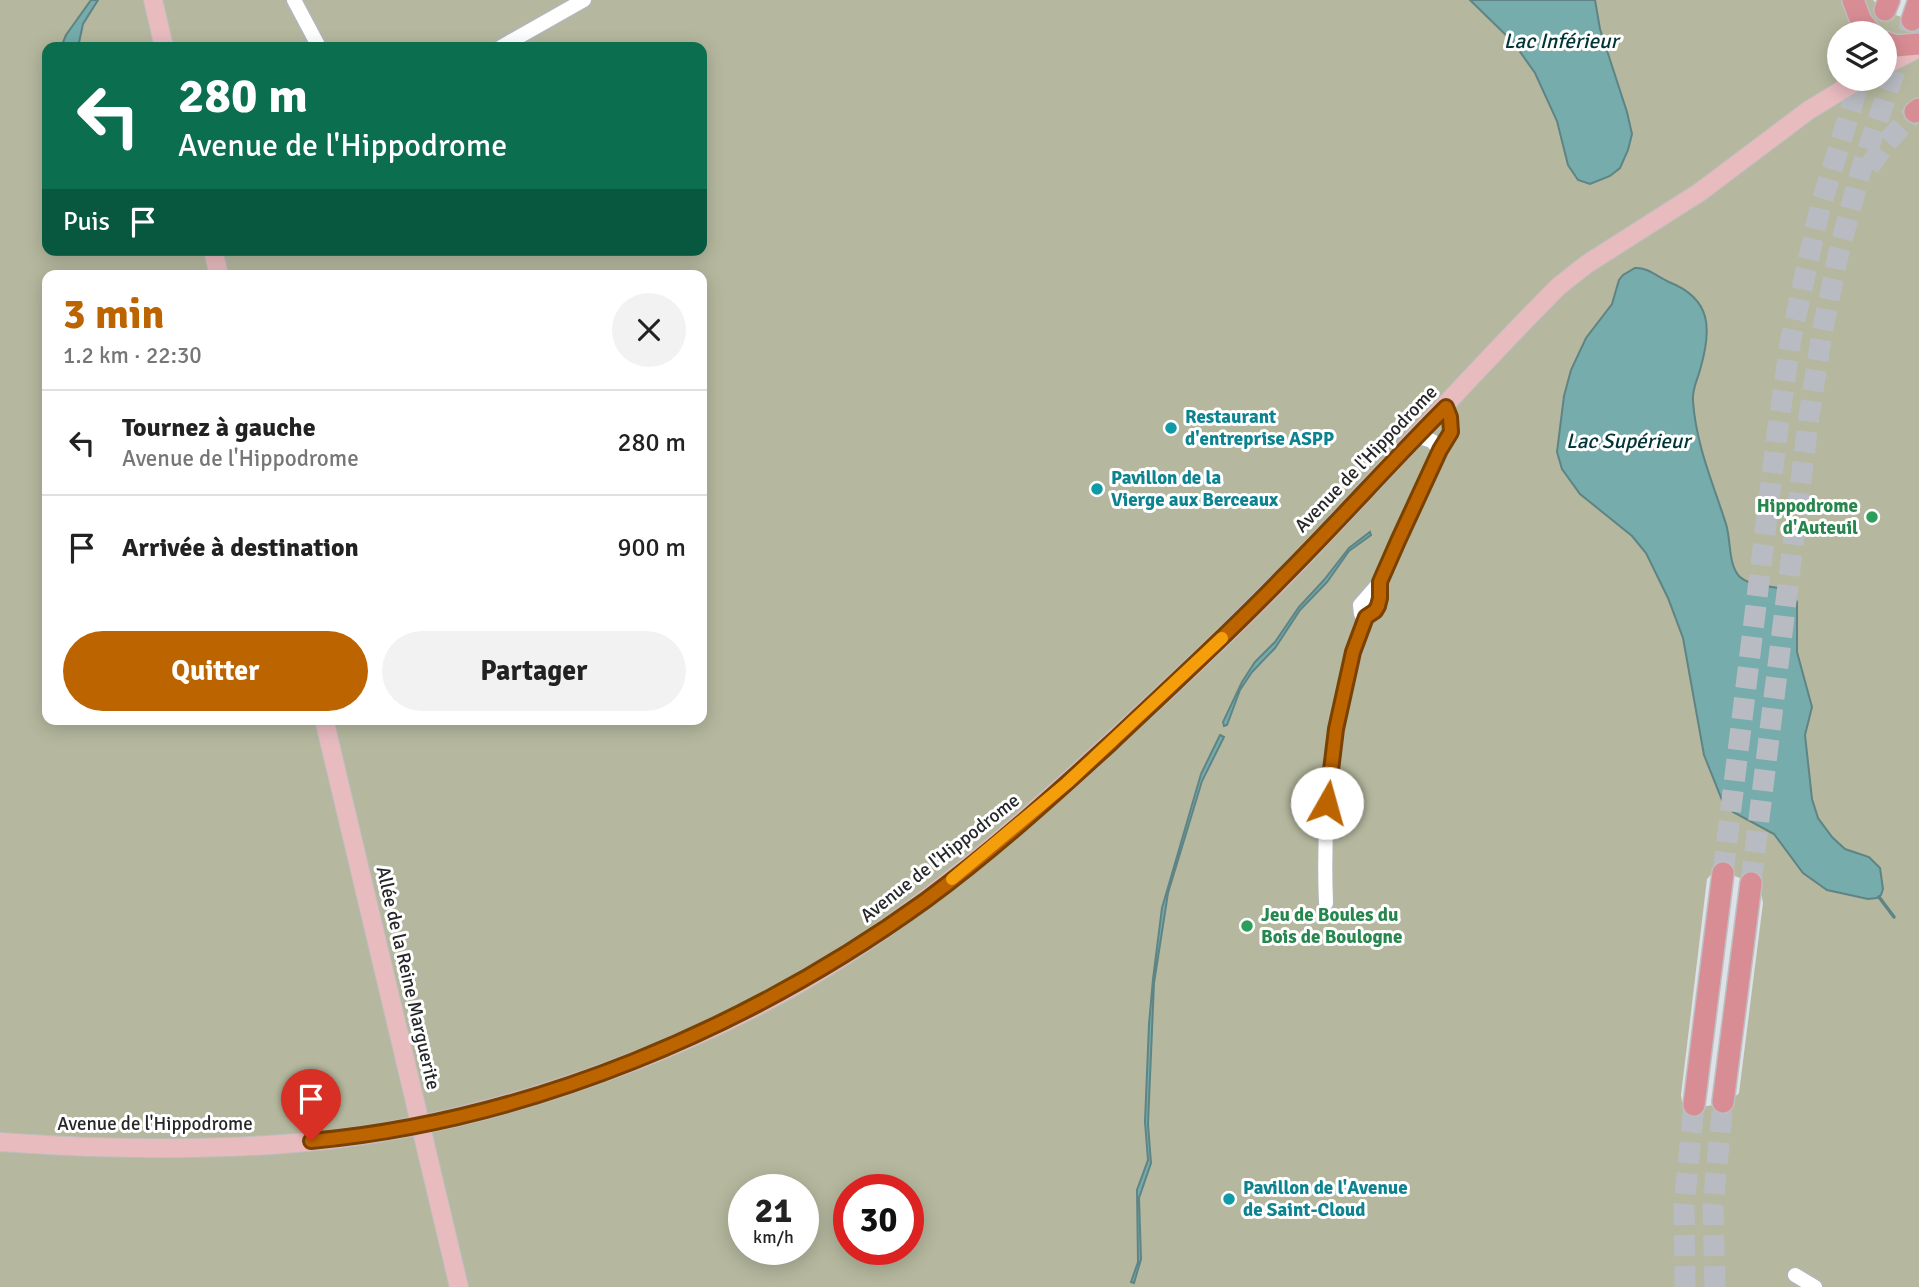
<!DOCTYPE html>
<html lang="fr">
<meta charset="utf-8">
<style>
:root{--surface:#fff;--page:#f2f2f2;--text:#222;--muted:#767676;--line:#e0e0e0;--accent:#bc6400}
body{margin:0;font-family:Signika,sans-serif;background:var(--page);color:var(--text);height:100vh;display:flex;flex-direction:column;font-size:26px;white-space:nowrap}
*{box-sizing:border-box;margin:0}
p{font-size:23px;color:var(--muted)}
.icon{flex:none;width:38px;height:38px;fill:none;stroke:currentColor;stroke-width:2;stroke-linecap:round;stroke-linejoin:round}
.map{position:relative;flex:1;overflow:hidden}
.drawer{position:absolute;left:42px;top:270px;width:665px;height:455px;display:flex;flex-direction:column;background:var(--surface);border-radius:14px;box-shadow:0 4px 18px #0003}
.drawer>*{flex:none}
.hud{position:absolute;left:42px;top:42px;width:665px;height:214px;border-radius:14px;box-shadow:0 4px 18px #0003;background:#0b6e4f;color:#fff;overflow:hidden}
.controls{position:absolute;left:1827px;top:21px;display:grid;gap:14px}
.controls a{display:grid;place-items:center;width:70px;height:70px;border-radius:50%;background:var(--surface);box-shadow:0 4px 18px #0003;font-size:35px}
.speed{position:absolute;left:728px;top:1174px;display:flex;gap:14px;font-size:35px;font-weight:700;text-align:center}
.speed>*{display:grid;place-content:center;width:91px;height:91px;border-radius:50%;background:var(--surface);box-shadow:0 4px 18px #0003;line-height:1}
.speed small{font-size:18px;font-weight:400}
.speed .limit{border:10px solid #d22;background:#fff;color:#111}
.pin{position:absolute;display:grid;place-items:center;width:60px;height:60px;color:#fff;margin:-72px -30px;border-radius:50% 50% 50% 0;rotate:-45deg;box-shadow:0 0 7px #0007}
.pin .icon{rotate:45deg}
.me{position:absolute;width:77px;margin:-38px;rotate:7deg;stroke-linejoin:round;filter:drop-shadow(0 0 5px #0008)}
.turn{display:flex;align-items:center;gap:24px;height:147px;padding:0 21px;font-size:32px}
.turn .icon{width:91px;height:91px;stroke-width:2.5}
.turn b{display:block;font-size:49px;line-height:60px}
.then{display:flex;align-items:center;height:66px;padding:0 21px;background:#0003;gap:14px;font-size:26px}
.round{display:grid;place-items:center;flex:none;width:74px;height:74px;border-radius:37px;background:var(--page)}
.head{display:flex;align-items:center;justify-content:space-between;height:119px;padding:0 21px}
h1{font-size:42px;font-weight:700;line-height:52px;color:var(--accent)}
.action{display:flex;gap:14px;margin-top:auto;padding:14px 21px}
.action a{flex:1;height:80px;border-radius:42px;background:var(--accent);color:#fff;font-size:28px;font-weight:700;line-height:80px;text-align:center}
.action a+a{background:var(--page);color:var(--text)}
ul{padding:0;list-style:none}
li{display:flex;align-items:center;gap:21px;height:105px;padding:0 21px;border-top:2px solid var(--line)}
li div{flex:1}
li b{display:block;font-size:26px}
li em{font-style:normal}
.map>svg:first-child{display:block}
.green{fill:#b5b89e;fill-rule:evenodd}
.water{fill:#76acac;stroke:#5e8485;stroke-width:2}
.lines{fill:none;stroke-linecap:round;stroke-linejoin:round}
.stream{stroke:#5e8485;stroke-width:3.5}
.highway-tunnel{stroke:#b8bcc2;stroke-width:21;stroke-dasharray:21 10;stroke-linecap:butt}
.minor-casing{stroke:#b2b6bc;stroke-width:17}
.major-casing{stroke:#bebebf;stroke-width:20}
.highway-casing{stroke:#bebebf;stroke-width:24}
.minor{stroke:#fff;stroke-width:14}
.major{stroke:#e8bbbf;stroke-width:18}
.highway{stroke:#d88d94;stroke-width:21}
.route-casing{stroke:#7a4100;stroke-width:18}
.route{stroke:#bc6400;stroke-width:12}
.slow{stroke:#f59e0b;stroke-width:12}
.culture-dot{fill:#0f9aa8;stroke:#fff;stroke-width:2.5}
.leisure-dot{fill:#2e9e5b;stroke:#fff;stroke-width:2.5}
.labels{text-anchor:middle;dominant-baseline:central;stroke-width:6;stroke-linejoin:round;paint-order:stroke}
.culture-label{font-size:19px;font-weight:bold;fill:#0d838f;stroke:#fff;text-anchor:start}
.street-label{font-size:19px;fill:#252729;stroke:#fff}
.leisure-label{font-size:19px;font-weight:bold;fill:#27864d;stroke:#fff;text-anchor:end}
.water-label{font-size:21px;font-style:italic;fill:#003435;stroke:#fff}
</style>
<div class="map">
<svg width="1919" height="1287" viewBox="0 0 1919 1287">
<rect width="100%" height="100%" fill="#dde1e8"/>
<!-- green -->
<path class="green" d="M0,0h1873l8,10 38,13v1264h-1919zM1839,33h46v46h-46zM47,47h655v203h-655zM47,275h655v444h-655zM1714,871h6c18,7 41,10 43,32l-24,190c-10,11 -46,19 -57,9l-1,-7 26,-216zM744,1190h59v60h-59zM849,1190h59v60h-59z"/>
<!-- water -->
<path class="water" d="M91,0h7l-15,24 -5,23h-17l5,-12z
M1470,0h125l5,29 27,83 5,22 -4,16 -8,18 -10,8 -20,8 -12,-4 -10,-15 -11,-44 -22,-48 -22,-31z
M1635,268c12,-1 23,9 34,14 43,17 43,47 31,88 -3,11 -8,19 -7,31 3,44 20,82 33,123 5,15 2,40 13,52 12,12 36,9 51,15l7,11v50l15,55 -7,28 7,64 6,19 14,19 13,12 24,8 11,11 3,21 -2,6 -4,3 -9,1 -41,-9 -24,-17 -29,-39 -41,-22 -11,-12 -18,-45 -21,-117 -15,-40 -22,-45 -14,-17 -52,-42 -18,-25 -5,-17 7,-56 7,-26 15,-32 26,-34 7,-24 4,-5z
M1370,532l1,3 -22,16 -22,31 -27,28 -25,38 -23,24 -12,18 -13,35 -3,1 -1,-4 19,-40 13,-20 20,-20 24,-35 25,-27 25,-32z
M1220,735l4,2 -22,44 -34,112 -14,90 -6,141 3,39 -12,35 2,61 -7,24 -3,-1 7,-20 -1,-72 11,-30 -3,-38 4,-98 4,-45 9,-71 39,-134z"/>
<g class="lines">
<!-- stream -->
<path class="stream" d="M1879,897l15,20"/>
<!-- highway-tunnel -->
<path class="highway-tunnel" d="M1869,167l16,-23 30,-32
M1723,873l55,-446 13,-89 29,-130 40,-129
M1751,883l58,-467 13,-83 17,-82 22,-81 51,-150
M1685,1287l-1,-81 10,-101
M1715,1287l-2,-81 10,-104"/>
<defs>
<path id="minor" d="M294,0l25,47
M501,47l83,-47
M1417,436l15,5 8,9
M1380,582c0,16 0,26 -14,35l-5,-3 -1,-9 20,-23 60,-132c11,-16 14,-25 6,-43
M1326,903c-4,-97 8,-195 40,-286
M1795,1275l20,12"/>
<path id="major" d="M153,0l11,47
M1885,65l34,-17
M213,250l6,25
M324,719l135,568
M0,1142c112,8 225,10 336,-3 168,-21 366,-91 508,-183 102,-66 194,-146 283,-229 53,-48 105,-98 156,-149 93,-96 181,-197 276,-292l28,-22 113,-72 109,-82 51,-31"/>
<path id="highway" d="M1853,0l8,21 10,12
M1885,10l4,-10
M1912,20l7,-20
M1885,42l11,4 23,-2
M1915,112l4,-3
M1723,1102l28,-219
M1694,1105l29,-232"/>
</defs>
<!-- minor casing -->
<use href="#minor" class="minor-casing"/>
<!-- major casing -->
<use href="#major" class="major-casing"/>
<!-- highway casing -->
<use href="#highway" class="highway-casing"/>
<!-- minor -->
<use href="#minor" class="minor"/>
<!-- major -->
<use href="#major" class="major"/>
<!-- highway -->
<use href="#highway" class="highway"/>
</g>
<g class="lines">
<defs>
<path id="route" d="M311,1141c218,-20 438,-113 615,-241 65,-48 126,-103 186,-158 57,-54 115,-107 170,-164 56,-56 108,-115 164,-171l4,10 1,15 -11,18 -42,91 -18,41v16l-2,8 -3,5 -9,6 -13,35 -17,77 -9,74"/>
</defs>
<!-- route casing -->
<use href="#route" class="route-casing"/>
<!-- route -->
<use href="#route" class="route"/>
<!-- slow -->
<path class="slow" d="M952,879l115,-96 155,-145"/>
</g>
<!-- markers -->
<g class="culture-dot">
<circle cx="1171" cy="428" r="7"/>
<circle cx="1097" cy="489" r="7"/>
<circle cx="1229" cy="1199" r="7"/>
</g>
<g class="leisure-dot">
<circle cx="1872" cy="517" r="7"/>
<circle cx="1247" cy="926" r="7"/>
</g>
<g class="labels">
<!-- culture labels -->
<g class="culture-label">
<text x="1185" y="417">Restaurant<tspan x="1185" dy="22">d'entreprise ASPP</tspan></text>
<text x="1111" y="478">Pavillon de la<tspan x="1111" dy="22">Vierge aux Berceaux</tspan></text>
<text x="1243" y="1188">Pavillon de l'Avenue<tspan x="1243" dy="22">de Saint-Cloud</tspan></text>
</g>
<!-- street labels -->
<g class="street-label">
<text transform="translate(1366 459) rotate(-46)">Avenue de l'Hippodrome</text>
<text transform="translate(940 858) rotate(-38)">Avenue de l'Hippodrome</text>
<text transform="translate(408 978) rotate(77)">Allée de la Reine Marguerite</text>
<text x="155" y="1124">Avenue de l'Hippodrome</text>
</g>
<!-- leisure labels -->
<g class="leisure-label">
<text x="1858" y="506">Hippodrome<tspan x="1858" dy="22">d'Auteuil</tspan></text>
<text x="1261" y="915" text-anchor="start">Jeu de Boules du<tspan x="1261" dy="22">Bois de Boulogne</tspan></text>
</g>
<!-- water labels -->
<g class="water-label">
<text x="1561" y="41">Lac Inférieur</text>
<text x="1628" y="441">Lac Supérieur</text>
</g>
</g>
</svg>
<div class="controls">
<a><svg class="icon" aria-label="layers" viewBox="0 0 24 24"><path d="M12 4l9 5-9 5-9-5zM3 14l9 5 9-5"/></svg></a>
</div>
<div class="speed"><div>21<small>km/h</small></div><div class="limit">30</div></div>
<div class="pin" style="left:311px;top:1141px;background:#d93025"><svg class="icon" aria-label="arrive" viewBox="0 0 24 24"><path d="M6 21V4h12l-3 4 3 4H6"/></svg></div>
<svg class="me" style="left:1327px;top:803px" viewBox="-20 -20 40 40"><circle r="19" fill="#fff"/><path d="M0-13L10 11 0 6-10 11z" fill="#bc6400"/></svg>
<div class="hud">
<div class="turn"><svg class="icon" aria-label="left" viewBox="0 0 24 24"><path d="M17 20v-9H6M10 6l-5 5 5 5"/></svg><div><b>280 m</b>Avenue de l'Hippodrome</div></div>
<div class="then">Puis<svg class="icon" aria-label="arrive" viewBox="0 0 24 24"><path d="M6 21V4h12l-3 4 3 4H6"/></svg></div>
</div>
<section class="drawer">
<div class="head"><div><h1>3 min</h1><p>1.2 km · 22:30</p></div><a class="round"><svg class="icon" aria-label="close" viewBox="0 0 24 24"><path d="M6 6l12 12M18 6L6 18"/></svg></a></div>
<ul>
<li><svg class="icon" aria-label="left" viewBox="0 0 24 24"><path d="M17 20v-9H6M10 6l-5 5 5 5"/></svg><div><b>Tournez à gauche</b><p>Avenue de l'Hippodrome</p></div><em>280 m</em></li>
<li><svg class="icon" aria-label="arrive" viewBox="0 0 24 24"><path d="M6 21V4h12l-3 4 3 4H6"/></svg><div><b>Arrivée à destination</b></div><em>900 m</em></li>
</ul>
<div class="action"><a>Quitter</a><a>Partager</a></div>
</section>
</div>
